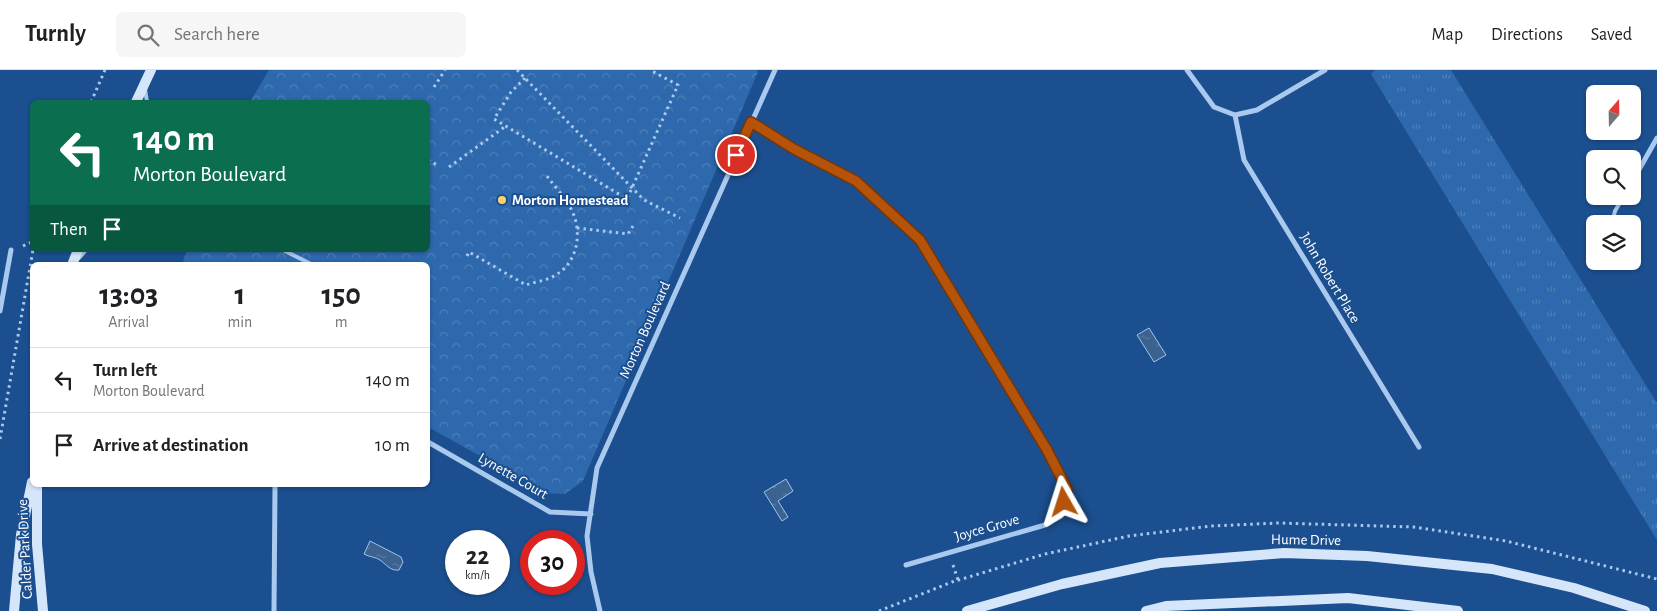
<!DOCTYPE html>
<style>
:root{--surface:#fff;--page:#f6f6f6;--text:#202124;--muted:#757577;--line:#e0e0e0}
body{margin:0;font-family:"Alegreya Sans",sans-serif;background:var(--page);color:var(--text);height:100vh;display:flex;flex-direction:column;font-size:19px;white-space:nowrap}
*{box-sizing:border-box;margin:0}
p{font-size:16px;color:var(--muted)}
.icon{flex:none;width:28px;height:28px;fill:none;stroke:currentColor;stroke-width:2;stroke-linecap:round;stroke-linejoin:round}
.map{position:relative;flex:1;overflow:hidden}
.side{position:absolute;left:30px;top:192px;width:400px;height:225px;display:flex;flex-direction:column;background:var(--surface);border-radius:8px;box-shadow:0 1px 4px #0004}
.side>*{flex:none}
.banner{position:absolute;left:30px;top:30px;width:400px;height:152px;border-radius:8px;box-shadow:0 1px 4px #0004;background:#0b6e4f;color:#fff;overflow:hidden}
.needle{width:32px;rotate:20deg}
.tools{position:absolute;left:1586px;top:15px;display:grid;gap:10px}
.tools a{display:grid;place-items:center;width:55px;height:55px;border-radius:8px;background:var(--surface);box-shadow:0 1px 4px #0004;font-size:25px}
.speed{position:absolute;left:445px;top:460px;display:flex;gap:10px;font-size:25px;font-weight:700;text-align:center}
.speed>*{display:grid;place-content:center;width:65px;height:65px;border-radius:50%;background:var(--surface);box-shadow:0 1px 4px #0004;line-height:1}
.speed small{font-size:12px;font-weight:400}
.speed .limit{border:8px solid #d22;background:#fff;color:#111}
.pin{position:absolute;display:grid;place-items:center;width:42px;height:42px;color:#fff;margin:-21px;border:2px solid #fff;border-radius:50%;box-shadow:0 1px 5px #0007}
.me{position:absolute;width:55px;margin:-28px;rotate:354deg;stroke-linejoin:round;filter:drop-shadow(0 0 4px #0008)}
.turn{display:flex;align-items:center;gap:18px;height:105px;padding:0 20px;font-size:22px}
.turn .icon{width:65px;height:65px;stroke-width:2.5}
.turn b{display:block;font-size:35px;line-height:42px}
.then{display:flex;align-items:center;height:48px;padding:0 20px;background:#0003;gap:10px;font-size:19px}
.eta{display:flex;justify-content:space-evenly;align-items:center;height:85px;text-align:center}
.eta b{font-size:30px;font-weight:700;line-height:35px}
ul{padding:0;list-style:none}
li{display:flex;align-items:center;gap:15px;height:65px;padding:0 20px;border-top:1px solid var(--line)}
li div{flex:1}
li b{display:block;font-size:19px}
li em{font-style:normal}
header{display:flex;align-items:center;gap:30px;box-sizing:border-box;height:70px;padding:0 25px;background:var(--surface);border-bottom:1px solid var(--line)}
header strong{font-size:24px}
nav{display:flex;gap:28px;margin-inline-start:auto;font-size:18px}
.search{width:350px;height:45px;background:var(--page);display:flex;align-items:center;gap:12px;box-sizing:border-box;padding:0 18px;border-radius:8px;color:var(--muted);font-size:19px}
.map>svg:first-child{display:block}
.grass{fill:url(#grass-tufts)}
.park{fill:url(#park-crowns)}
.water{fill:url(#water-ripples);stroke:#9cc4f0}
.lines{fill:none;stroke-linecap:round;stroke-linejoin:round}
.path{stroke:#a9c9ee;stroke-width:3;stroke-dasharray:2.5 4;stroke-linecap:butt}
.lane{stroke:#a9c9ee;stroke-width:4}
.street{stroke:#a9c9ee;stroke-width:5}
.secondary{stroke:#d6e6fa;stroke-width:10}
.route-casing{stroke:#753606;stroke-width:12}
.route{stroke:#b45309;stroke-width:9}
.poi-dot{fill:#ffd166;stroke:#1b4f8f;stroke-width:2}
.labels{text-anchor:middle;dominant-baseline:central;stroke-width:4;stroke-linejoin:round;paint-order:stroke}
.poi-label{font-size:15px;font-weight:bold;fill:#fff;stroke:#1b4f8f;text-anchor:start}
.street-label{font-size:15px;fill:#fff;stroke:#1b4f8f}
</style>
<header>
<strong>Turnly</strong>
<div class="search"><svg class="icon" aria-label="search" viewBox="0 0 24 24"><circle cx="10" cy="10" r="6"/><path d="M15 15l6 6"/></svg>Search here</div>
<nav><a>Map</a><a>Directions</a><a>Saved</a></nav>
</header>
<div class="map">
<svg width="1657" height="541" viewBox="0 0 1657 541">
<defs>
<pattern id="grass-tufts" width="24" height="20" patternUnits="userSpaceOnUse" patternTransform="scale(1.25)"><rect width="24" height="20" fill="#2e69ad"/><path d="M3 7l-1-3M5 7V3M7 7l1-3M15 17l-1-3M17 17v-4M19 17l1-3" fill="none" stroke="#4d80b9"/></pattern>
<pattern id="park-crowns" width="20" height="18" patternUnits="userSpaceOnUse" patternTransform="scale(1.25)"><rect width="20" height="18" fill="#2e69ad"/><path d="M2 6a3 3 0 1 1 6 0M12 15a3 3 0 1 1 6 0" fill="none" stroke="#4d80b9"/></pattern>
<pattern id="water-ripples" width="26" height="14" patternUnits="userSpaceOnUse" patternTransform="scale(1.25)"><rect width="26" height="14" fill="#3c6290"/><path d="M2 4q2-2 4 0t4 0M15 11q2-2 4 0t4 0" fill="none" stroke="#597aa1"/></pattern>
</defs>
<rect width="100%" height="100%" fill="#1b4f8f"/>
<!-- grass -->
<path class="grass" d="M1375,0h76l206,333v137l-286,-466z"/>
<!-- park -->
<path class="park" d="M269,0h488l1,2 -175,409 -18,13 -18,-1 -119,-66v-162h-246l5,-15h241v-148h-178z"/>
<!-- water -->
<path class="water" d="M1149,258l17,27 -12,7 -17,-27z
M786,409l7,12 -15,10 10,16 -6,4 -18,-29z
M370,471l31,16 2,5 -4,8c-9,1 -12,-5 -19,-10 -4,-3 -11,-3 -16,-6z"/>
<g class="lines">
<!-- path -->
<path class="path" d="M517,0l127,130 36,18
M525,8l-14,14 -17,27 133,80 51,-114 -28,-15
M434,17l11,-17
M91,32l14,-32
M428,90l9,5
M449,97l57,-41
M577,158l51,6 5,-8
M23,176l9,-4
M467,186l2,-4 57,33c8,-3 18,-4 26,-8 26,-12 32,-46 18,-70 -6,-11 -16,-21 -23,-31
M0,369l33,-189
M953,495l5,15
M879,541l73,-29 93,-28 47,-10 37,-8 82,-10 68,-3 135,4 92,14 151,38"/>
<!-- lane -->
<path class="lane" d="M145,19l2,13
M1612,154l3,-13 9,-15
M283,180l30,15
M79,188l7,-8"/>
<!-- street -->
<path class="street" d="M1187,0l27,37 21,8
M1235,45l9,45 175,287
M1235,45l22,-5 68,-40
M751,53l43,26 62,32 64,59 127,210 20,39 -6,27 -16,9 -139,40
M1632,112l25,-44
M0,241l11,-61
M428,372l122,70 41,2
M274,541l1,-126
M600,541l-9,-39 -4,-36 10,-68 178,-398"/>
<!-- secondary -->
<path class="secondary" d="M136,32l15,-32
M72,195l6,-15
M37,415v59l6,67
M14,541l7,-76 11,-53
M967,541l95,-27 98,-21 124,-10 83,3 125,13 82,19 71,23
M1146,541l20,-5 182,-8 110,13"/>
</g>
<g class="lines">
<defs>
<path id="route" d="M736,85l15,-33 43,27 62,32 64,59 127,210 20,39 -3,13"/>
</defs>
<!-- route casing -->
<use href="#route" class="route-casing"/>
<!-- route -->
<use href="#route" class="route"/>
</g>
<!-- markers -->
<circle class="poi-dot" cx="502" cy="130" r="5"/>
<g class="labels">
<!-- poi labels -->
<g class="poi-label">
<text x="512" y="130">Morton Homestead</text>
</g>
<!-- street labels -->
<g class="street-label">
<text transform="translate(1330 208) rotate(59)">John Robert Place</text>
<text transform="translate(645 260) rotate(-66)">Morton Boulevard</text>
<text transform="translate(513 406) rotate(30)">Lynette Court</text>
<text transform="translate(987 458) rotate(-16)">Joyce Grove</text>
<text transform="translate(1306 470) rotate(1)">Hume Drive</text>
<text transform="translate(25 479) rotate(-93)">Calder Park Drive</text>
</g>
</g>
</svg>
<div class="tools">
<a><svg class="needle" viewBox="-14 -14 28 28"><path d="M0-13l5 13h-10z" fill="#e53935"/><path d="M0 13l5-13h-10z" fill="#757577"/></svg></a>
<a><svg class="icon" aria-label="search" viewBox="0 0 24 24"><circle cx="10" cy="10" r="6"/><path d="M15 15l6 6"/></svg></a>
<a><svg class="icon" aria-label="layers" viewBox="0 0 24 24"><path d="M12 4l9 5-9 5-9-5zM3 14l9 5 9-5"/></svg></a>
</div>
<div class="speed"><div>22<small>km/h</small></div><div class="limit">30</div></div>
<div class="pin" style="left:736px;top:85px;background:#d93025"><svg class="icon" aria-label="arrive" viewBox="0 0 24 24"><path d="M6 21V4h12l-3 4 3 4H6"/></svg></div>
<svg class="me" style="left:1064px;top:432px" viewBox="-20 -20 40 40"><path d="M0-17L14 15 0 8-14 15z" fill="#b45309" stroke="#fff" stroke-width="4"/></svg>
<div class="banner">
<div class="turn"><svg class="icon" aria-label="left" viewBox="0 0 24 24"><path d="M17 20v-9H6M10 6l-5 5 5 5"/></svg><div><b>140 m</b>Morton Boulevard</div></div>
<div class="then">Then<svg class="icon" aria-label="arrive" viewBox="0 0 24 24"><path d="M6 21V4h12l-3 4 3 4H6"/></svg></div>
</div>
<section class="side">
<div class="eta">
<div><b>13:03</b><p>Arrival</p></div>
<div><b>1</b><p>min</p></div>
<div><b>150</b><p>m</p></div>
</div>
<ul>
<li><svg class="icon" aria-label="left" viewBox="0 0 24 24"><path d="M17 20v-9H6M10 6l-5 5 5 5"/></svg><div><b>Turn left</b><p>Morton Boulevard</p></div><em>140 m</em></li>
<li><svg class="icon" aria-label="arrive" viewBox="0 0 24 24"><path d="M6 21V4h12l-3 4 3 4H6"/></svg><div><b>Arrive at destination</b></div><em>10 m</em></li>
</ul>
</section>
</div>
